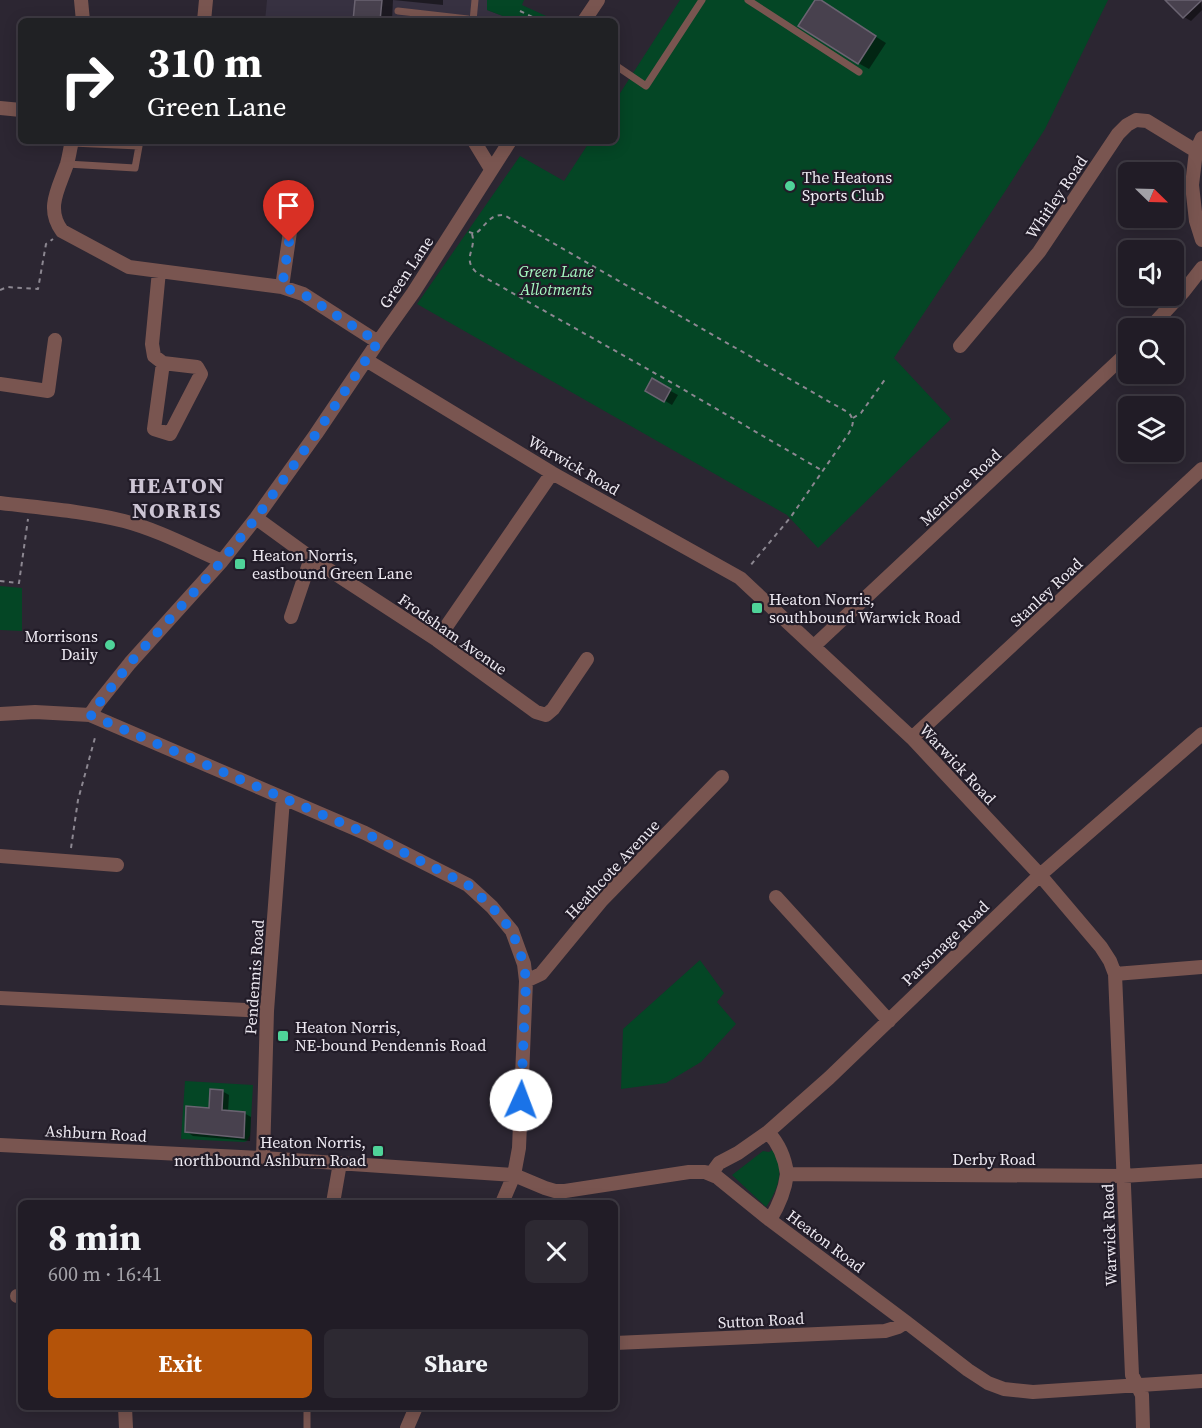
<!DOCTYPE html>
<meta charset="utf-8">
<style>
:root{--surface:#211c26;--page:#2d2932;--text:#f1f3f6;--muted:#a2a1a7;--line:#3e3a43;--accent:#b45309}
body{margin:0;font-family:"Source Serif 4",serif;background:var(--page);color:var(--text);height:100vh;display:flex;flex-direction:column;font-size:22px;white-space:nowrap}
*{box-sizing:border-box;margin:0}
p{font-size:20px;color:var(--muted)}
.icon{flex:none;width:33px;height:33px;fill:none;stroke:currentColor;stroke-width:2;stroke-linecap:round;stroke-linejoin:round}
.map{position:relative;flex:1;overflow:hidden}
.sheet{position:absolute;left:18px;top:1200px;width:600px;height:210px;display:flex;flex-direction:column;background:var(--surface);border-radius:9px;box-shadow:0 3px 15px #0003,0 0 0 2px var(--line)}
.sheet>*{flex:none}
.hud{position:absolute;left:18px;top:18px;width:600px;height:126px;border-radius:9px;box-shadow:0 3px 15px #0003,0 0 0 2px var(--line);background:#202124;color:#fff;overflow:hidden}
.needle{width:39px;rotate:113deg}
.tools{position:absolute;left:1118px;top:162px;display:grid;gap:12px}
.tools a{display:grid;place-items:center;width:66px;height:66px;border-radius:9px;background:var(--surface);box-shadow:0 3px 15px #0003,0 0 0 2px var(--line);font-size:30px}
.pin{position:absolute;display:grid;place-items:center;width:51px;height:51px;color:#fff;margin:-62px -26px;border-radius:50% 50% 50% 0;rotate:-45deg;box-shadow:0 0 6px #0007}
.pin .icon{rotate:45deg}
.me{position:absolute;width:66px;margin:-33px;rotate:2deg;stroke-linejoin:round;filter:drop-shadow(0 0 4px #0008)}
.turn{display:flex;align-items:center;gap:21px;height:126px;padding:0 30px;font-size:27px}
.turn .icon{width:78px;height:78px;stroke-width:2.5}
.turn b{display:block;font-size:42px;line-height:51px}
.round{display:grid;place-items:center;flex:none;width:63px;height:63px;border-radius:9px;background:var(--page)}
.overview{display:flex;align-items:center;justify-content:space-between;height:102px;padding:0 30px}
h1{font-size:36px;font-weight:700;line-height:45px}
.button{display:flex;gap:12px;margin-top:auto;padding:12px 30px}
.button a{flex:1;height:69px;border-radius:9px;background:var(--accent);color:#fff;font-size:24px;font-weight:700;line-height:69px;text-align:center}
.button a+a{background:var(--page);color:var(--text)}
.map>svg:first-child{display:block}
.education{fill:#373141}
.green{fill:#044625;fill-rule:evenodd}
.shadow{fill:#0007}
.building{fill:#48414e;stroke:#6a6371;stroke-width:1.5}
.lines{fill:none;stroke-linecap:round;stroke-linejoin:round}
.path{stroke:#8c8791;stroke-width:2;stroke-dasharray:4.5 4.5;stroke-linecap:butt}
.service{stroke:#795550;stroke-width:7}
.minor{stroke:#795550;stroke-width:14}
.route{stroke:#1a73e8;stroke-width:10;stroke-dasharray:0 18}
.poi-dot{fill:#4fd399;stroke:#221c28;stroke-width:2}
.labels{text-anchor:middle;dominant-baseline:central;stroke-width:4.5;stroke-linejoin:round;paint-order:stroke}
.poi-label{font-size:16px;fill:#ede9f1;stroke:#221c28;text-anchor:start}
.street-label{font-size:16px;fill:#ede9f1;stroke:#221c28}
.park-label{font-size:16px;font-style:italic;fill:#a7fbc3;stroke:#221c28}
.district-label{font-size:22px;font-weight:bold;letter-spacing:1.5px;fill:#cdc5d4;stroke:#221c28}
</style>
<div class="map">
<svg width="1202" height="1428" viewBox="0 0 1202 1428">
<rect width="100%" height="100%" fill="#2c2632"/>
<!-- education -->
<path class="education" d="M267,0h220v10l29,11h-251z"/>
<!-- green -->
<path class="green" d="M487,0h37l-2,5 35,16h-41l-29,-11z
M680,0h428l-63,129 -39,61 -112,168 57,61 -133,129 -31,-33 -370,-211 103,-148 44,25 26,-40h25v-40z
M0,586l22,2v43l-22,-1z
M700,960l24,33 -7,9 19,22 -35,38 -35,21 -45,6 2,-60z
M185,1081l68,4 -3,50 -3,6 -3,1 -63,-3zM186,1106l7,1 18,27 -26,-2zM217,1110l28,2 -2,26 -27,-2z
M772,1150c14,18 6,40 -6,57l-34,-32 31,-24 6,1z"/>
<!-- shadow -->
<path class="shadow" d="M357,0h86v5l-50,-5 -1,21h-37z
M817,0l69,43 -17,26 -11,-6z
M1167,0h34l1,10 -11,11 -7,-4z
M652,381l26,14 -6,10 -25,-15z
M222,1091l7,4 -1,17 16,1 7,4 -1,24 -57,-5 -6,-4 23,-22z"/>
<!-- building -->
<path class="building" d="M355,0h27l-2,21h-27z
M815,0h6l55,36 -18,28 -60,-38z
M1165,0h37l-19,18z
M652,378l19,11 -7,13 -19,-11z
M210,1089l13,1 -1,20 23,2 -1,26 -59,-6 1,-26 23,2z"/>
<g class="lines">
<!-- path -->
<path class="path" d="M520,11l21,10
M469,232l6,2c11,-8 14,-20 29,-19l345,198c6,8 4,12 0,20l-59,85 -41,49
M472,234c5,16 -11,24 5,39l190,107 156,91
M0,290l7,-3 31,2 8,-45 7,-5
M853,418l8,-5 25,-35
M0,581l19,2 9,-64
M71,848l7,-48 18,-66"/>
<!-- service -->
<path class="service" d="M748,0l111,72
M398,11l70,8 6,2
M473,21l2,-21
M615,65l31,21 56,-86
M67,164l68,4 4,-22 -67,-3
M307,1411v17"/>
<!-- minor -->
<path class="minor" d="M81,0l2,21
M204,21l2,-21
M584,21l14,-21
M0,108l21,2
M1202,138l-6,13 -4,34 4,36 6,19
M72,141c-2,8 -3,16 -5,23 -8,24 -22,44 -5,67l67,36 153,20 21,7 75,48
M474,141l17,28
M159,271l-7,73 2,12 9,7 34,4 4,7 -31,60 -16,-5 9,-66
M282,287l13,-90
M1150,328l34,-37 18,-23
M960,346l79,-94 79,-118 9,-9 9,-5 11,1 49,30
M366,360l186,113 188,105 172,160 128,137 61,72 9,14 5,13 17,401 10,20 1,33
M0,384l48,7 7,-51
M0,503c41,5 84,8 124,18 34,9 66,26 98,40
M256,518l55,40 126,82 99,72 10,3 7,-6 34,-50
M291,617l20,-59
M437,640l115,-167
M814,646l314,-294
M0,714l35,-2 55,3 275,118 103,52 24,22 20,24 12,33 2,17 -7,167 -5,27 -12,28
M90,715l8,-12 32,-40 92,-102 34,-43 60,-84 62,-92 35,-49 97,-152
M912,738l290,-269
M0,856l117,9
M776,897l113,124
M1115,974l87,-7
M526,981l15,-7 61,-74 120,-123
M0,998l267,13
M768,1132c11,12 17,25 19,42
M0,1145l263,13 251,17 31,13 10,3h10l124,-19h16l12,5 53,43 136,102 62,48 20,13 16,6 29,3 169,-11
M263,1158l4,-147 16,-212
M711,1174l8,-11 19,-10 30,-21 61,-54 211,-203 162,-141
M333,1203l7,-40
M770,1220c9,-15 15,-29 17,-46l336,2 79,-5
M17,1296h4
M615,1343l270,-12 13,-4 8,-5
M125,1407l1,21
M407,1428l9,-21"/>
</g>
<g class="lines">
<!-- route -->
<path class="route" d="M289,242l-7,45 21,7 75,48 -62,92 -60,84 -34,43 -92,102 -40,52 275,118 103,52 24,22 20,24 12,33 2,17 -5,119"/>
</g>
<!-- markers -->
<g class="poi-dot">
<circle cx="790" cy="186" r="6"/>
<rect x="234" y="558" width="12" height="12" rx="3"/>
<rect x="751" y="602" width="12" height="12" rx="3"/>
<circle cx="110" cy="645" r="6"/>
<rect x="277" y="1030" width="12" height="12" rx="3"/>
<rect x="372" y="1145" width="12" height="12" rx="3"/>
</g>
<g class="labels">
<!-- poi labels -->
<g class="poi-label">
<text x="802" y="177">The Heatons<tspan x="802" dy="18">Sports Club</tspan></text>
<text x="252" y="555">Heaton Norris,<tspan x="252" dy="18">eastbound Green Lane</tspan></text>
<text x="769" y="599">Heaton Norris,<tspan x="769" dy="18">southbound Warwick Road</tspan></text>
<text x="98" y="636" text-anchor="end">Morrisons<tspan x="98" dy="18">Daily</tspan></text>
<text x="295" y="1027">Heaton Norris,<tspan x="295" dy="18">NE-bound Pendennis Road</tspan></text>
<text x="366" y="1142" text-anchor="end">Heaton Norris,<tspan x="366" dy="18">northbound Ashburn Road</tspan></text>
</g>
<!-- street labels -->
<g class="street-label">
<text transform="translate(1056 197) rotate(-56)">Whitley Road</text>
<text transform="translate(406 272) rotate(-56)">Green Lane</text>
<text transform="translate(574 465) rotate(30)">Warwick Road</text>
<text transform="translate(960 487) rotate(-43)">Mentone Road</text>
<text transform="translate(1046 592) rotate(-43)">Stanley Road</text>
<text transform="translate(453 634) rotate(35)">Frodsham Avenue</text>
<text transform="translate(958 764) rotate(47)">Warwick Road</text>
<text transform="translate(612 869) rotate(-47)">Heathcote Avenue</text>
<text transform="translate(945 943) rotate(-44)">Parsonage Road</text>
<text transform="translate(254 977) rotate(-86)">Pendennis Road</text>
<text transform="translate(96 1133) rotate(3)">Ashburn Road</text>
<text x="994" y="1159">Derby Road</text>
<text transform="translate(1109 1235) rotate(-92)">Warwick Road</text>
<text transform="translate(826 1241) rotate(37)">Heaton Road</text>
<text transform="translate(761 1320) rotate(-3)">Sutton Road</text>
</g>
<!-- park labels -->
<g class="park-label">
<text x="556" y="271">Green Lane<tspan x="556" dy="18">Allotments</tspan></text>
</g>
<!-- district labels -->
<g class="district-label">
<text x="177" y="485">HEATON<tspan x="177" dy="25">NORRIS</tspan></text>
</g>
</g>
</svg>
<div class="tools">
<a><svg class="needle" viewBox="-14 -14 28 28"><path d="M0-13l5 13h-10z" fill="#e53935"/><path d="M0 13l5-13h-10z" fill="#a2a1a7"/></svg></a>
<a><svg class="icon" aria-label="sound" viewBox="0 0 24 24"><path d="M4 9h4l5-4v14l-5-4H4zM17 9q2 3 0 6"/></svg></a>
<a><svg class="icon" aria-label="search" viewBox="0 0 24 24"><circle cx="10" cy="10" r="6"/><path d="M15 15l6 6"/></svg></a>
<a><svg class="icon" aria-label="layers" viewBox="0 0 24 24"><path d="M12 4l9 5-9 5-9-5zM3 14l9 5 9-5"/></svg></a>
</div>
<div class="pin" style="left:289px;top:242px;background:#d93025"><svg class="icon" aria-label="arrive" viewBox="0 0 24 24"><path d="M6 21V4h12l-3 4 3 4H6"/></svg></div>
<svg class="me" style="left:521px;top:1100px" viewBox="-20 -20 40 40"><circle r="19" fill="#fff"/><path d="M0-13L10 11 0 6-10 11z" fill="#1a73e8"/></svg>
<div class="hud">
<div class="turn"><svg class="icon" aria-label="right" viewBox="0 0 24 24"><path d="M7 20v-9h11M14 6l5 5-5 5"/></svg><div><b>310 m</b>Green Lane</div></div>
</div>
<section class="sheet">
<div class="overview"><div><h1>8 min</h1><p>600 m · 16:41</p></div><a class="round"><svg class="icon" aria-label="close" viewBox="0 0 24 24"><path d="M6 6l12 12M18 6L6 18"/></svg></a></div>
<div class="button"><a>Exit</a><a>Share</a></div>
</section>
</div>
